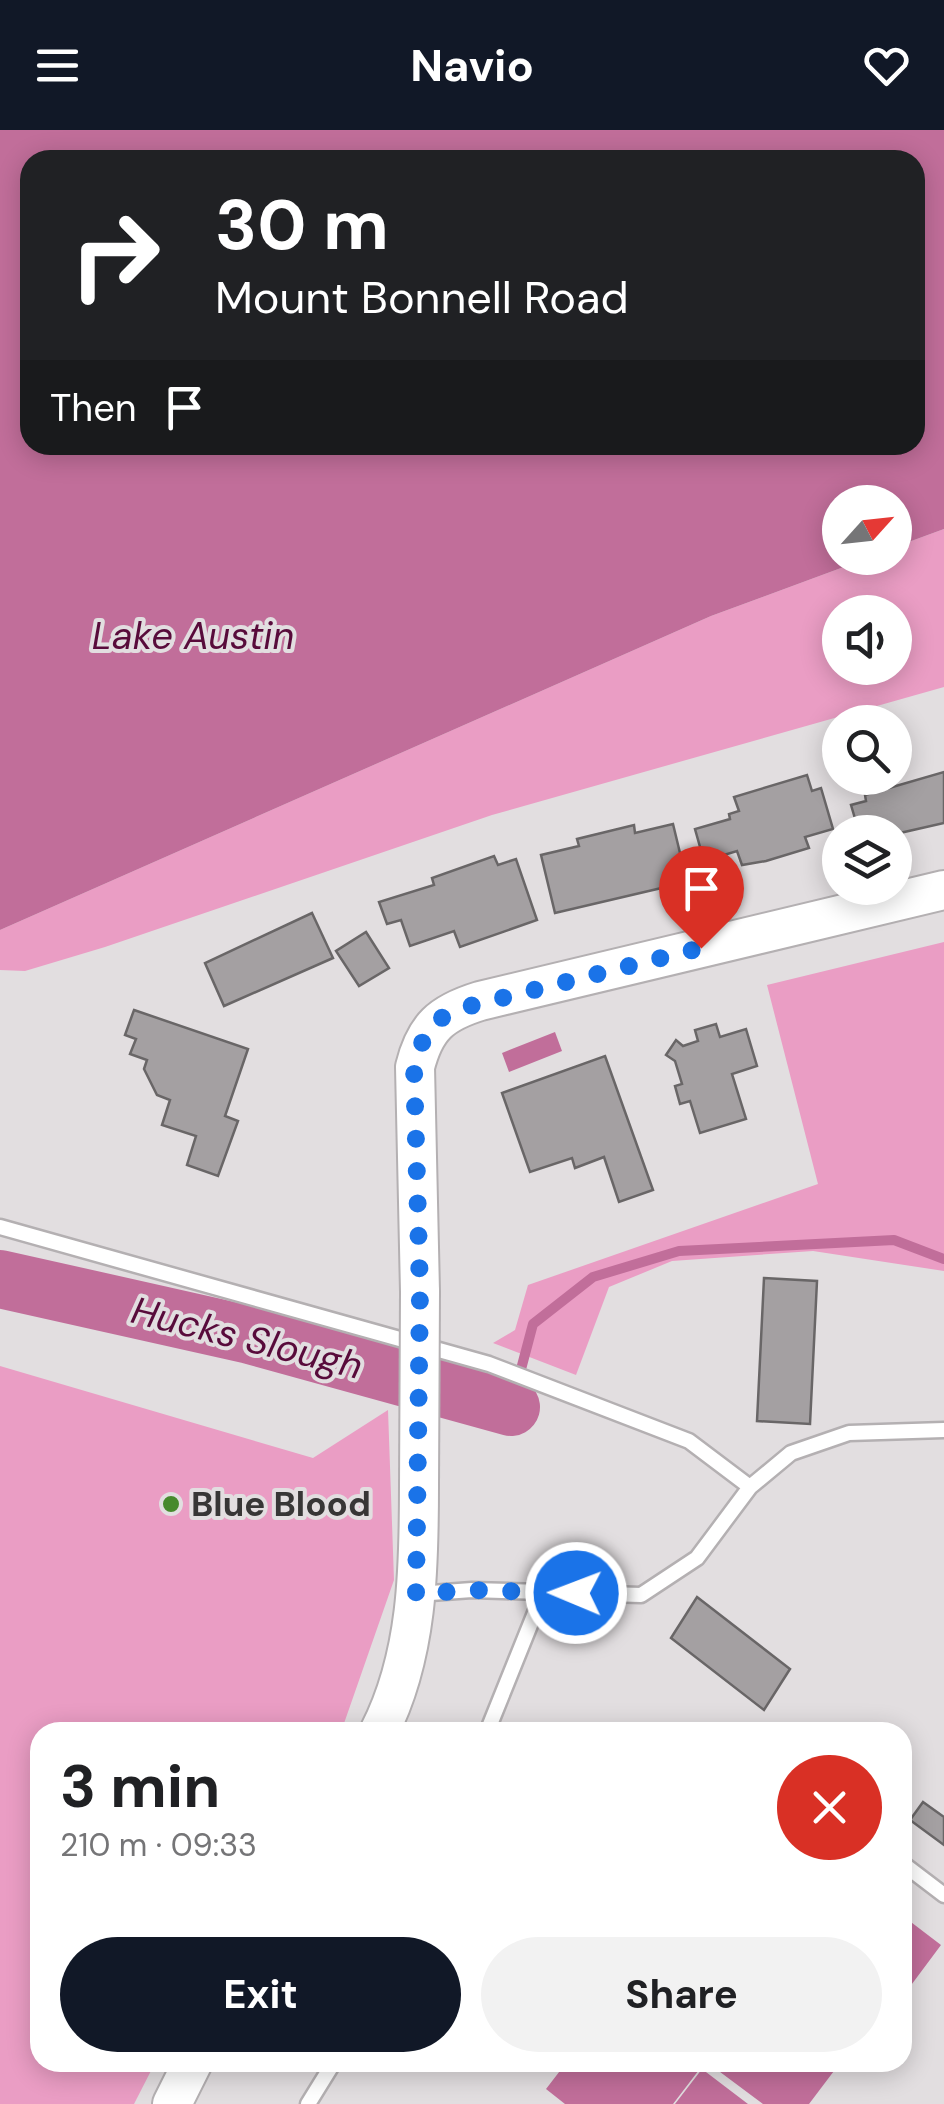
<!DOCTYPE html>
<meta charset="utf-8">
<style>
:root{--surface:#fff;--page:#f2f2f2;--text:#202124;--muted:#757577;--accent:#111827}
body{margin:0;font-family:"DM Sans",sans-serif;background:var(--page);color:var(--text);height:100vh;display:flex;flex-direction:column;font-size:38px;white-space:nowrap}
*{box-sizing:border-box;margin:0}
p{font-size:32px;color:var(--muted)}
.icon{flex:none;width:55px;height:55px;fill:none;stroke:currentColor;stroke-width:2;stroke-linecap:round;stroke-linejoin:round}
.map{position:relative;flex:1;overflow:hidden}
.sheet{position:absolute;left:30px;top:1592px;width:882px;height:350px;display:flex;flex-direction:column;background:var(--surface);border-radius:30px;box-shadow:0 5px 25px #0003}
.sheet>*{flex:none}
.banner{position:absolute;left:20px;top:20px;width:905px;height:305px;border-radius:30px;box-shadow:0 5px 25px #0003;background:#202124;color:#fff;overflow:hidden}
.needle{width:65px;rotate:63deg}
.controls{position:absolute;left:822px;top:355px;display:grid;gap:20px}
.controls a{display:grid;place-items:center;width:90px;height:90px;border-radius:50%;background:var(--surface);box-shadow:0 5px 25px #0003;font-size:50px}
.pin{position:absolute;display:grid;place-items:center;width:85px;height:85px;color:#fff;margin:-102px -42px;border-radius:50% 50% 50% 0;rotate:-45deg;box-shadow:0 0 10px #0007}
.pin .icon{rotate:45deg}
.me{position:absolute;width:110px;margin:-55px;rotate:271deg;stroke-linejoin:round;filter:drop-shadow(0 0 8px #0008)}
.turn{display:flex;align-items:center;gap:35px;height:210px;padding:0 30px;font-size:45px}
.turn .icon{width:130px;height:130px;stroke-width:2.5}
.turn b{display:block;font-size:70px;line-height:85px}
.then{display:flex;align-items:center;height:95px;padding:0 30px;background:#0003;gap:20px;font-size:38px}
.round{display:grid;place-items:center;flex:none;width:105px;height:105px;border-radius:52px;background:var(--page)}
.summary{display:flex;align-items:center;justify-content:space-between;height:170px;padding:0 30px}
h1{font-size:60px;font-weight:700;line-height:75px}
.action{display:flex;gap:20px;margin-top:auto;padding:20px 30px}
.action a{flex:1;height:115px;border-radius:60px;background:var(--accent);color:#fff;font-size:40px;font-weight:700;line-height:115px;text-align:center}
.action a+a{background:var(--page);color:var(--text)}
header{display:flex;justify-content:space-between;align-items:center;height:130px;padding:0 30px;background:var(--accent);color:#fff;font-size:45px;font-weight:700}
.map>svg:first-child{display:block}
.green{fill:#ea9dc4;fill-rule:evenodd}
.water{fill:#c16e9a;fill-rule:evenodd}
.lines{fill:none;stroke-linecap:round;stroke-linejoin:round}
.stream{stroke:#c16e9a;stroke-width:10}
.river{stroke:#c16e9a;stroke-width:58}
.building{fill:#a4a0a2;stroke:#696667;stroke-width:2.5}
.lane-casing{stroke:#b4b0b2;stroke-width:19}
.secondary-casing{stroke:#b4b0b2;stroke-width:42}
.lane{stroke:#fff;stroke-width:14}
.secondary{stroke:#fff;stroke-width:38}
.secondary-bridge-casing{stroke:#b4b0b2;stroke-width:42;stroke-linecap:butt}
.secondary-bridge{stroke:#fff;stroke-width:38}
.route{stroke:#1a73e8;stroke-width:18;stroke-dasharray:0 32.4}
.poi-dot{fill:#478a2d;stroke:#e2dee0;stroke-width:4}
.labels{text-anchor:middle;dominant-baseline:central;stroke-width:8;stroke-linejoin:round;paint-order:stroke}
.poi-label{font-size:35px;font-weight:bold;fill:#373636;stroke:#e2dee0;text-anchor:start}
.water-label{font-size:38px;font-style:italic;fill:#580b3b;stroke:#e2dee0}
</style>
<header><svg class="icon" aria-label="menu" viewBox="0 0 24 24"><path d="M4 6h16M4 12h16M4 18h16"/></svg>Navio<svg class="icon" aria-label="heart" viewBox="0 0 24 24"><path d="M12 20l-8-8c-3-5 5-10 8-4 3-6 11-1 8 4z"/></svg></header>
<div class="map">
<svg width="944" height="1974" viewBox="0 0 944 1974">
<rect width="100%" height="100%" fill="#e2dee0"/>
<!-- green -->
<path class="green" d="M944,399v158l-452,128 -387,132 -80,24 -25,-1v-40l711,-314 157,-58h27v-11zM840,482h55v56h-55z
M944,812v329l-131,-20 -141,10 -63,26 -33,88 -83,-32 22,-13 13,-45 290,-101 -51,-199z
M0,1236l313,92 75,-48 6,170 -53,152h-301v330l115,1 -21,41h-134z"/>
<!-- water -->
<path class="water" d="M0,0h944v399l-49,18v-45h-55v56h28l-157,58 -711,314zM30,30h885v285h-885z
M555,902l7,19 -53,21 -7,-19z
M903,1786l38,29 -38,51h-1z
M697,1933l5,3 -29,38h-108l-19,-15 20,-26z
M708,1933h132l-31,41h-46z
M702,1939l46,35h-73z"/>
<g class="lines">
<!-- stream -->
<path class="stream" d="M511,1277l22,-83 60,-47 86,-26 215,-11 50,19"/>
<!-- river -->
<path class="river" d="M0,1149l250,56 261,72"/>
</g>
<!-- building -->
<path class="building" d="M944,642v51l-44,10 2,8 -7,2v-11h-36l-8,-27 15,-4 -1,-6z
M807,645l5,16 9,-3 12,41 -28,8 4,11 -43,13 -24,4 -5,-14 -33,10 -9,-32 35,-10 -1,-5 10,-3 -5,-14z
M673,694l14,58 -132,31 -14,-58 38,-9 -2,-7 57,-14 1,8z
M494,726l4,9 18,-6 21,61 -77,27 -6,-16 -44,15 -9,-26 -14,4 -8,-22 55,-17 -2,-7z
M312,783l21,45 -109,48 -19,-43z
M366,802l23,36 -30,18 -23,-35z
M134,880l114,39 -23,67 13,5 -20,55 -31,-11 9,-29 -34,-11 8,-25 -13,-5 -13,-26 3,-9 -17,-6 6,-15 -11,-4z
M716,894l4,13 26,-8 11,37 -25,8 14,45 -46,14 -10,-32 -10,3 -5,-18 7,-2 -7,-23 -9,-6 10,-15 7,6 15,-5 -3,-11z
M605,926l48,134 -34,12 -15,-45 -29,11 -3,-10 -42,14 -28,-79z
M764,1148l53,3 -7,143 -53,-3z
M697,1467l93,72 -26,41 -93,-72z
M923,1672l21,15v28l-34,-25z"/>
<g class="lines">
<defs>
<path id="lane" d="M0,1097l489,137 200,77 61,46
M417,1464l55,-4 169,5 56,-37 53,-71 41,-34 58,-20 95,-3
M487,1602l56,-139
M902,1733l42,32
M308,1974l26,-42"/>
<path id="secondary" d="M420,1162l-5,-225c10,-40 26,-54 65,-66l464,-111
M379,1602c39,-76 40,-163 40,-247
M172,1974l21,-42"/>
</defs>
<!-- lane casing -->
<use href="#lane" class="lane-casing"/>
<!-- secondary casing -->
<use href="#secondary" class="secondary-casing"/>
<!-- lane -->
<use href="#lane" class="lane"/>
<!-- secondary -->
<use href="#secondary" class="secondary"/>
<defs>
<path id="secondary-bridge" d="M419,1355l1,-193"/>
</defs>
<!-- secondary-bridge casing -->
<use href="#secondary-bridge" class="secondary-bridge-casing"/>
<!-- secondary-bridge -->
<use href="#secondary-bridge" class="secondary-bridge"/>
</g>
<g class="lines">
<!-- route -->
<path class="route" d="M576,1463l-104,-3 -56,4 4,-302 -6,-225c7,-27 15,-43 40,-57l247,-62"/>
</g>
<!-- markers -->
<circle class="poi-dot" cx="171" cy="1374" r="10"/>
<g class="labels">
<!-- poi labels -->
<g class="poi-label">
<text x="191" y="1374">Blue Blood</text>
</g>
<!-- water labels -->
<g class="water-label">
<text x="193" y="506">Lake Austin</text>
<text transform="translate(247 1208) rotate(14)">Hucks Slough</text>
</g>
</g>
</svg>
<div class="controls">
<a><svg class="needle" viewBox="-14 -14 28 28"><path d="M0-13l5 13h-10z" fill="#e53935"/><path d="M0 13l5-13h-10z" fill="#757577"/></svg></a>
<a><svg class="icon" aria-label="sound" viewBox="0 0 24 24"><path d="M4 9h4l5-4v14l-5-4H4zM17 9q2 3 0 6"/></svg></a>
<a><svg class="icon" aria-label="search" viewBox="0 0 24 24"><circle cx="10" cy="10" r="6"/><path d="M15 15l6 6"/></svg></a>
<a><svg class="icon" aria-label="layers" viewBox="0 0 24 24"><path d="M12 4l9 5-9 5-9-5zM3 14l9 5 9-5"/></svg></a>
</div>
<div class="pin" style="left:701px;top:818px;background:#d93025"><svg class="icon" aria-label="arrive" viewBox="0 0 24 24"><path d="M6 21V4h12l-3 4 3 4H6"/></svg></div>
<svg class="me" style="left:576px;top:1463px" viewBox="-20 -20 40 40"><circle r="17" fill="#1a73e8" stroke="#fff" stroke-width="3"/><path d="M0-11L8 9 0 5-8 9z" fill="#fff"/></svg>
<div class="banner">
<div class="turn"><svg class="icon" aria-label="right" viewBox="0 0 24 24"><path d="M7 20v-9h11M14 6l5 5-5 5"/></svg><div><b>30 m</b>Mount Bonnell Road</div></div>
<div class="then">Then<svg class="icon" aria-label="arrive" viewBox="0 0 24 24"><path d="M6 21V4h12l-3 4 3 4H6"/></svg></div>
</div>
<section class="sheet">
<div class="summary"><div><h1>3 min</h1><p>210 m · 09:33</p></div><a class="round" style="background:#d93025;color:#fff"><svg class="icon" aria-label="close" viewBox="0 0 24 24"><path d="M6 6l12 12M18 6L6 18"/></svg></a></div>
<div class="action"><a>Exit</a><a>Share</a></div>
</section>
</div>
